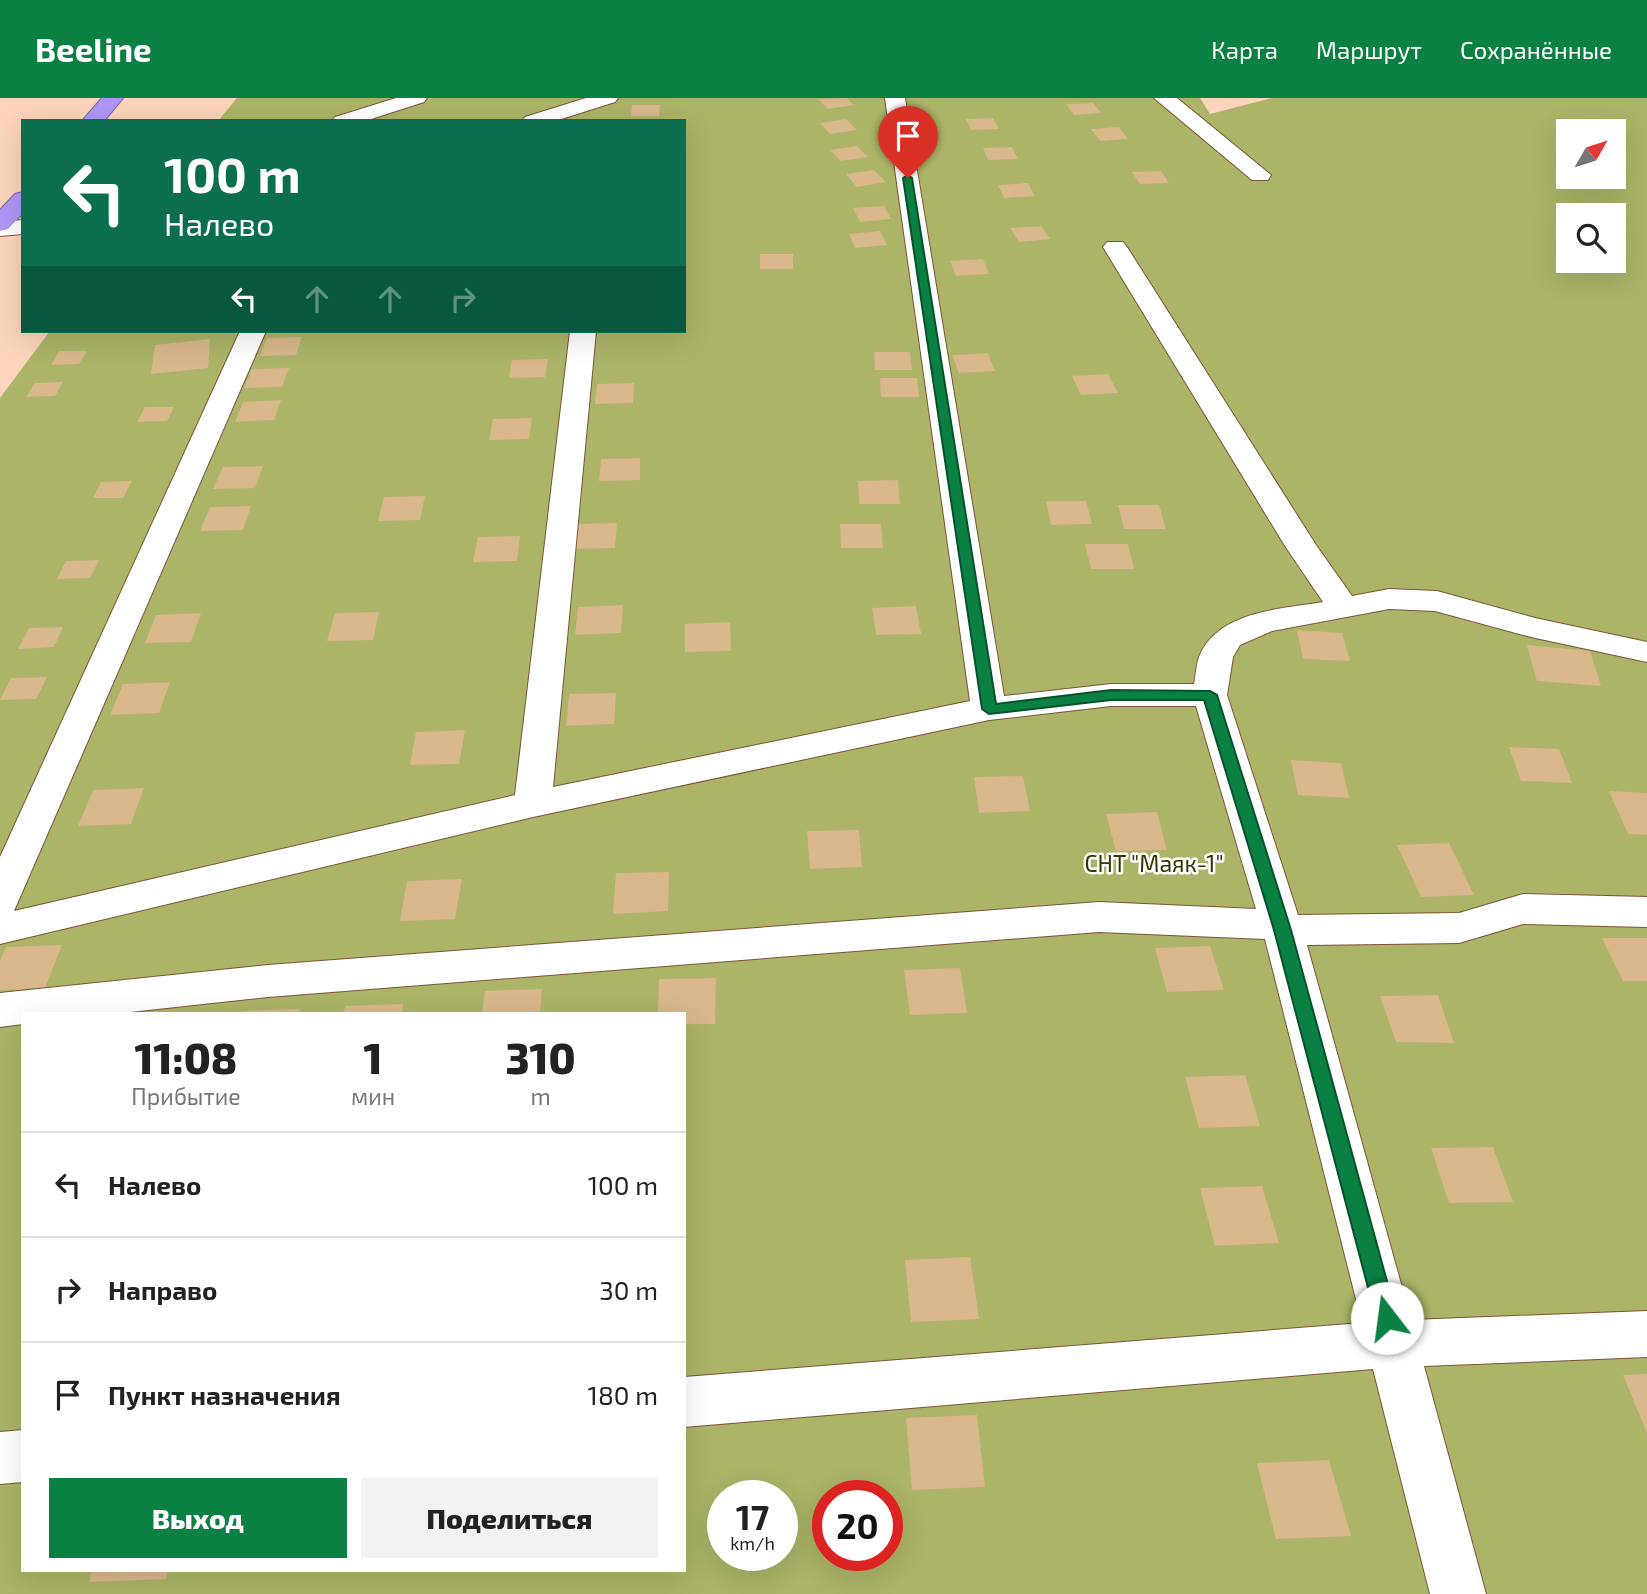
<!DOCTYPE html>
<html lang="ru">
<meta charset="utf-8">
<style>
:root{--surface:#fff;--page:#f2f2f2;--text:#222;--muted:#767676;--line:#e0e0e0;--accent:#0b8043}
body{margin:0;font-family:"Exo 2",sans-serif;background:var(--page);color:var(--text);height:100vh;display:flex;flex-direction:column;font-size:26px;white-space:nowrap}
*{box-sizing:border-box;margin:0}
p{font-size:23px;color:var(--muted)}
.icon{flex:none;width:38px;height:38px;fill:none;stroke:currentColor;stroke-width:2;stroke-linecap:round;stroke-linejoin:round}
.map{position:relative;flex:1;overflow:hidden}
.sheet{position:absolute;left:21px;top:914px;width:665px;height:560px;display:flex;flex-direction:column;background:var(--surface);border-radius:0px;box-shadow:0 7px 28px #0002}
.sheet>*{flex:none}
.guide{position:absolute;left:21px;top:21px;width:665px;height:214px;border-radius:0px;box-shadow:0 7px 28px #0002;background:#0b6e4f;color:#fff;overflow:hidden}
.needle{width:46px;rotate:51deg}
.buttons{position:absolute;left:1556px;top:21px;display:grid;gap:14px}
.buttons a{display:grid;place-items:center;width:70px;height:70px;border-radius:0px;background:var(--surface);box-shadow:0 7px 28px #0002;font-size:35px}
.speed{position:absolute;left:707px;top:1382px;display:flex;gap:14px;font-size:35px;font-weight:700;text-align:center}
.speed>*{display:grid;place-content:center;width:91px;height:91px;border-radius:50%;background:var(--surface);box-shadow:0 7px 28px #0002;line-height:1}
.speed small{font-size:18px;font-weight:400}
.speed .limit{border:10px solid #d22;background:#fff;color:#111}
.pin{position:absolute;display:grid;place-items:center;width:60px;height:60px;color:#fff;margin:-72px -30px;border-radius:50% 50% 50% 0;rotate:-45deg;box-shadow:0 0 7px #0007}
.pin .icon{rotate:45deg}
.me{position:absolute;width:77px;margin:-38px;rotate:345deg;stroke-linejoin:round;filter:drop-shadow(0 0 5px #0008)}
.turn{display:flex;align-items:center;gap:24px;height:147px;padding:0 28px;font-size:32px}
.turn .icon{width:91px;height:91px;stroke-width:2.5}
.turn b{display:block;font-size:49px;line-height:60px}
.lanes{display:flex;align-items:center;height:66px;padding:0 28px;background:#0003;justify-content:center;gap:35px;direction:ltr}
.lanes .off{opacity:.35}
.eta{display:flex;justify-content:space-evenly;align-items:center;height:119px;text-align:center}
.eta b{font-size:42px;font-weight:800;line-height:49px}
.button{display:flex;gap:14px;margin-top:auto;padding:14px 28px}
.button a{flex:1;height:80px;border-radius:0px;background:var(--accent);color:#fff;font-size:28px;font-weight:800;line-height:80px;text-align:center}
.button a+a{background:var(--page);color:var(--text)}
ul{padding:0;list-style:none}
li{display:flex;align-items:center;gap:21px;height:105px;padding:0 28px;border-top:2px solid var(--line)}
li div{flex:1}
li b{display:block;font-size:26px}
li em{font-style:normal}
header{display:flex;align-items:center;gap:42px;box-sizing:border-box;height:98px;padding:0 35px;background:var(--accent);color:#fff}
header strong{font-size:33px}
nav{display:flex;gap:38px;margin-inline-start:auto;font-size:24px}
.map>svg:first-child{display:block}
.green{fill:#abb467;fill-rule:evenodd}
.building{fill:#d8b78b}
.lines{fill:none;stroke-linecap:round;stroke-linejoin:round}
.minor-casing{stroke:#7e5438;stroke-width:2}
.highway-casing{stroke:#7c67a2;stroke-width:2}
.minor{fill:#fff;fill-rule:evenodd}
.highway{fill:#af97f7;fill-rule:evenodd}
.route{fill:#0b8043;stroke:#07532c;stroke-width:2}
.labels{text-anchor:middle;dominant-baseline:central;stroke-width:5;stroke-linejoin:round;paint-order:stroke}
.park-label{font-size:23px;fill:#323700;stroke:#fefefe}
</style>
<header>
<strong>Beeline</strong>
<nav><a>Карта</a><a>Маршрут</a><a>Сохранённые</a></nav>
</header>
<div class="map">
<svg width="1647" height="1496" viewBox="0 0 1647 1496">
<rect width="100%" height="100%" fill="#fbd4bb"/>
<!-- green -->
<path class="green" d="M237,0h963l10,16 62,-16h375v1496h-1647v-1196l50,-67h634v-210h-466zM1568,33h46v46h-46zM1568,117h46v46h-46zM23,915h661v557h-661zM723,1398h59v60h-59zM828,1398h59v60h-59z"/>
<!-- building -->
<path class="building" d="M847,0l7,7 -26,4 -10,-10z
M1093,5l8,10 -27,2 -8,-11z
M632,7h28l-1,11h-28z
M993,20l6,11 -28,1 -5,-11z
M846,21l11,11 -27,4 -10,-11z
M1119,29l9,12 -28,2 -9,-12z
M857,48l11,11 -27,4 -11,-11z
M1012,49l6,12 -30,1 -5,-12z
M874,72l12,12 -29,5 -11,-13z
M1161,73l8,12 -29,1 -8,-12z
M1028,85l7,13 -31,2 -6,-13z
M884,108l7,13 -31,3 -7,-14z
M1041,128l9,13 -31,3 -9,-14z
M880,133l7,14 -32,3 -6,-14z
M760,156h33v15h-33z
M983,161l6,15 -33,2 -6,-15z
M302,239l-6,18 -36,1 7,-18z
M210,241l-2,29 -57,6 4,-29z
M59,253h28l-8,13 -28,1z
M874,254h36l2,18h-37z
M988,255l7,18 -36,2 -7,-18z
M548,261l-3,18 -36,1 3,-18z
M289,270l-7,19 -38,1 8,-19z
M1108,276l10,19 -37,2 -9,-19z
M880,280h37l2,19h-38z
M63,284l-8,14 -29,1 9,-14z
M634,285l-1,20 -38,1 2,-20z
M281,302l-7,20 -39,2 8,-20z
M145,309h29l-7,14 -30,1z
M532,320l-3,21 -40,1 4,-21z
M640,360v22l-41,1 2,-22z
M263,368l-8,22 -42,1 10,-22z
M898,382l2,24h-41l-1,-23z
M132,383l-9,17h-30l8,-16z
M425,398l-5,24 -42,1 6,-24z
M1046,403h40l6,23 -41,1z
M1118,407h41l7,24h-42z
M251,408l-8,24 -43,1 10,-24z
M617,425l-2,25 -42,1 2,-25z
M840,426h41l2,24h-42z
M520,438l-3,25 -44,1 5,-25z
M1085,446h43l6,25h-43z
M99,462l-9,18 -33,1 9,-18z
M623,507l-2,28 -46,2 3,-28z
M916,508l5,28 -45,1 -4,-27z
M379,514l-6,28 -46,1 8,-28z
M201,515l-10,29 -46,1 11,-28z
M730,524l1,29 -46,1v-28z
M63,529l-9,20 -36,2 11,-21z
M1297,532l45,3 8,28 -47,-2z
M1527,547l63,6 11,35 -64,-5z
M47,579l-11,22 -36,1 11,-22z
M170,584l-11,31 -49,2 13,-31z
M616,595l-2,31 -48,2 3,-32z
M465,632l-6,34 -49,1 6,-33z
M1509,649l50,2 13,34 -51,-2z
M1291,662l50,3 8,35 -51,-3z
M1023,678l7,35 -51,2 -5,-36z
M144,690l-13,36 -53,2 15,-36z
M1609,693l38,2v42l-19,-1z
M1157,714l10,38 -51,1 -10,-37z
M859,732l3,37 -52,2 -3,-38z
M1449,745l25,52 -53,2 -24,-52z
M669,774l-1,39 -55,3 3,-41z
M462,781l-7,40 -55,2 7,-40z
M1602,840h45v43h-24z
M62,847l-17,43 -45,2v-29l6,-14z
M1210,848l14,44 -57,2 -12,-44z
M960,870l7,45 -57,2 -6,-45z
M716,880l-1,46h-31v-11h-26l1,-34z
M542,891l-2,24h-58l3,-22z
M1438,897l16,48 -58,-1 -16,-46z
M403,906l-1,9h-58l1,-7z
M300,911l-2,4h-55v-2z
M1245,977l15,51 -61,2 -14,-51z
M1493,1049l20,55 -64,1 -18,-55z
M1262,1088l17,57 -64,3 -15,-58z
M970,1159l9,62 -68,3 -6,-62z
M1647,1276v59l-24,-58z
M977,1317l8,72 -73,3 -6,-72z
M1329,1362l22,76 -75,3 -19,-76z
M92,1472h76l-2,9 -77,3z"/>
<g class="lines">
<defs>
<path id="minor" d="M396,0h31l-3,4 -59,19h-33l3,-4z
M586,0h32l-3,4 -60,19h-33l3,-4z
M885,0h20l99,598 107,-12h83c2,-9 2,-19 5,-27 18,-46 83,-48 124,-55l-38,-56 -182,-299 4,-5h16l4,5 189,298 36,51 37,-7 48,2 98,27 112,24v20l-116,-25 -96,-26 -46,-2 -117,22 -32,14 -7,12 -6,38 71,220 161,-2 64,-19 124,3v30l-124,-3 -64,19 -152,2 104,375 236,-9v46l-223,9 62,228h-56l-57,-225 -689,58v-50l678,-54 -97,-384 -166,-7 -831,65 -147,16h-98v11l-23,3v-34l268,-28 831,-63 157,7 -60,-203h-85l-122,14 -456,97 -533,127v-87l240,-526h26l-252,580 501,-116 55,-464h26l-43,456 417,-86z
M1154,0h23l94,77 -3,5h-16z
M23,122v14l-23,2v-14z
M23,1332v52l-23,2v-52z"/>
<path id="highway" d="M102,0h21l-19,23h-22z
M23,94v21l-15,16 -8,2v-21l15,-16z"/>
</defs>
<!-- minor casing -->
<use href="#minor" class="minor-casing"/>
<!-- highway casing -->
<use href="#highway" class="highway-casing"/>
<!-- minor -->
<use href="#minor" class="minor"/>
<!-- highway -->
<use href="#highway" class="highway"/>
</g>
<!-- route -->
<path class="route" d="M908,77l4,3 84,526 115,-14 99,1 7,4 74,235 106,388 -3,7 -7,3 -8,-3 -3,-7 -102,-388 -70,-230h-93l-122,14 -7,-5 -79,-531z"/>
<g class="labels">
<!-- park labels -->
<g class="park-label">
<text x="1154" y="765">СНТ "Маяк-1"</text>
</g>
</g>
</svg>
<div class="buttons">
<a><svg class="needle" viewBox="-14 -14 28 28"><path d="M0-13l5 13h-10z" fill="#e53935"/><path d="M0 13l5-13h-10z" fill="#767676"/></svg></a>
<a><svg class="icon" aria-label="search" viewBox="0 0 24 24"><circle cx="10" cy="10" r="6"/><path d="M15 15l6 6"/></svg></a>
</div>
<div class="speed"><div>17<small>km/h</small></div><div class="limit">20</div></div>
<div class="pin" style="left:908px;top:80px;background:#d93025"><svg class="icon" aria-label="arrive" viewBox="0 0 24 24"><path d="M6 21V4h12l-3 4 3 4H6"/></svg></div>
<svg class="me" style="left:1387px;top:1220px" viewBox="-20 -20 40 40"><circle r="19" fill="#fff"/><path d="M0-13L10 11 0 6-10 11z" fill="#0b8043"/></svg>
<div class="guide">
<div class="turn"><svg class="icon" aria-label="left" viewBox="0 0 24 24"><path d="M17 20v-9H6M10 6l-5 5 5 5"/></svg><div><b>100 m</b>Налево</div></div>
<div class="lanes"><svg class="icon" aria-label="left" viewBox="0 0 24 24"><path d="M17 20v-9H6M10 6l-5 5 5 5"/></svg><svg class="icon off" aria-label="ahead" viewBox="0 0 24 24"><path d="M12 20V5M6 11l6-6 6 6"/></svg><svg class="icon off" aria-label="ahead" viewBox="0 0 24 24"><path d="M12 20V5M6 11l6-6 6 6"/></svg><svg class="icon off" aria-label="right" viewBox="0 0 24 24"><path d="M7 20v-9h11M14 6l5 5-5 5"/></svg></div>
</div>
<section class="sheet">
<div class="eta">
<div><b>11:08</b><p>Прибытие</p></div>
<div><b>1</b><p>мин</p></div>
<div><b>310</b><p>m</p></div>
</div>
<ul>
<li><svg class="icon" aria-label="left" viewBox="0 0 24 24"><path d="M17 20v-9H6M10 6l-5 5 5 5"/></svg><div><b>Налево</b></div><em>100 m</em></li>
<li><svg class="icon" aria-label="right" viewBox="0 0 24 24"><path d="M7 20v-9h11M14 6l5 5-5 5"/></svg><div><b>Направо</b></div><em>30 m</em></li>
<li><svg class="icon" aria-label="arrive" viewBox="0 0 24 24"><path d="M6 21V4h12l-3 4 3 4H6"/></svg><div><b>Пункт назначения</b></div><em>180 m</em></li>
</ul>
<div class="button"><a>Выход</a><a>Поделиться</a></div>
</section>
</div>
